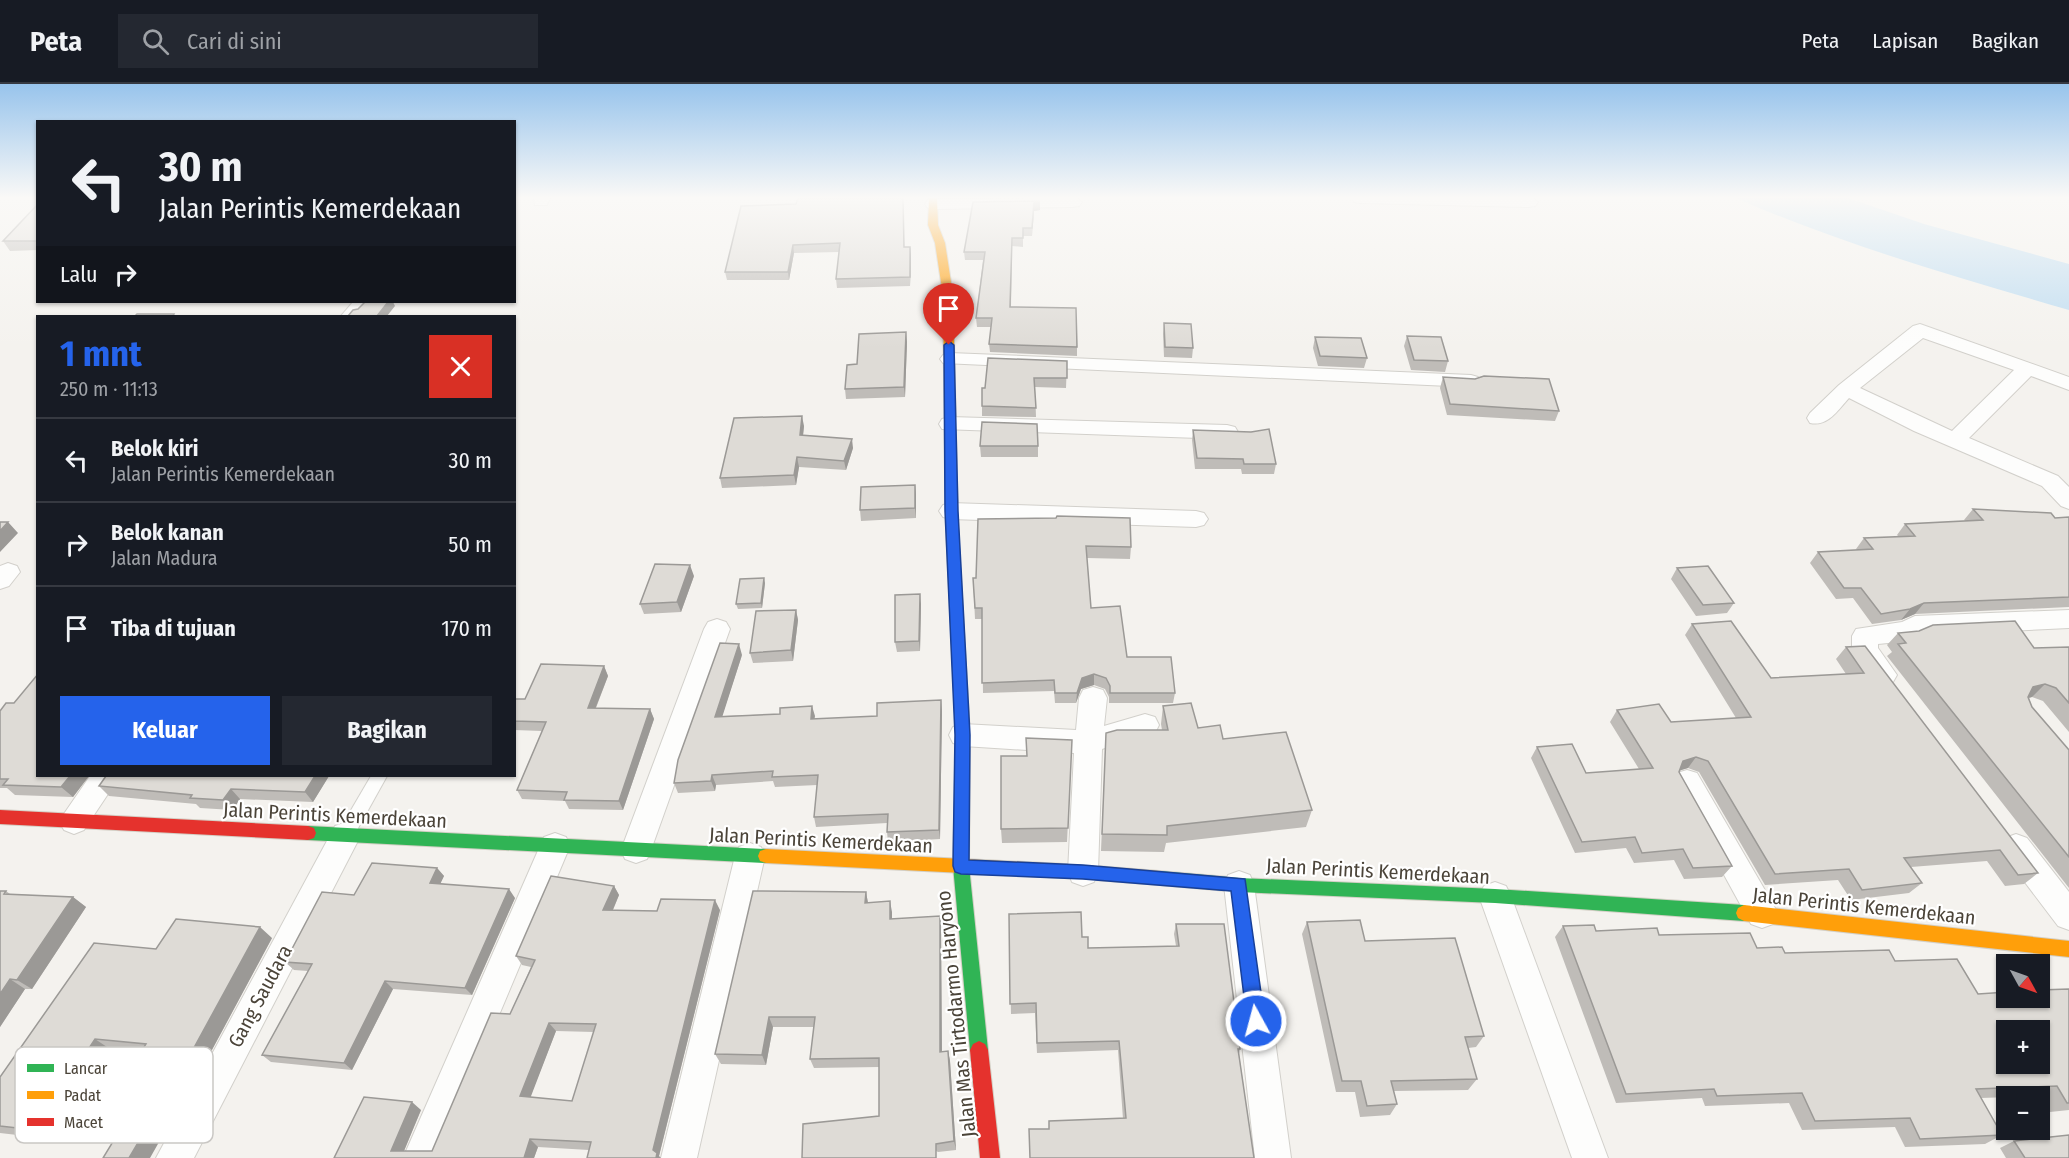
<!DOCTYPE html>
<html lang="id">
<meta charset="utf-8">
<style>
:root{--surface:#171b24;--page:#242831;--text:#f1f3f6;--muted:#9ea1a6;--line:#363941;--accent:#2563eb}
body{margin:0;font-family:"Fira Sans Condensed",sans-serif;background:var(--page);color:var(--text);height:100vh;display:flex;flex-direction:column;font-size:22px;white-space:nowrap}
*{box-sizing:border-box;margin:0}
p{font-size:20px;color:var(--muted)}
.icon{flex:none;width:33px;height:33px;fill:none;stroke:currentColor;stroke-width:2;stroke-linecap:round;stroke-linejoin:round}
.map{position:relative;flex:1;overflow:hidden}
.details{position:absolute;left:36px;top:231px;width:480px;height:462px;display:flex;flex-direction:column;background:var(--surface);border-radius:0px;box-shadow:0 2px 4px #0004}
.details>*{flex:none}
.banner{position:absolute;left:36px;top:36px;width:480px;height:183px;border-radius:0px;box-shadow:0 2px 4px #0004;background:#171b24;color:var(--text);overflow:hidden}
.needle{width:39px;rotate:130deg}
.buttons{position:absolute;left:1996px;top:870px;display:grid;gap:12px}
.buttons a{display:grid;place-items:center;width:54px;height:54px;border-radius:0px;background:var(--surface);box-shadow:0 2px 4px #0004;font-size:30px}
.pin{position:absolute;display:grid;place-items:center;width:51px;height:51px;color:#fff;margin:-62px -26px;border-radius:50% 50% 50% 0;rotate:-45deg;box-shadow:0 0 6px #0007}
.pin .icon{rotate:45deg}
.me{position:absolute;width:66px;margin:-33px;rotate:353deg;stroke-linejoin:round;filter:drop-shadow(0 0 4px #0008)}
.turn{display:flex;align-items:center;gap:21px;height:126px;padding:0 24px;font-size:27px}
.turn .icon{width:78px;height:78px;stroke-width:2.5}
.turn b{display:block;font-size:42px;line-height:51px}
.then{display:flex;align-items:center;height:57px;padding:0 24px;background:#0003;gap:12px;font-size:22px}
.round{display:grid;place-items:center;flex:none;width:63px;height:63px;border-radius:0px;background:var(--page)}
.head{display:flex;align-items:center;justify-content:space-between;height:102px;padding:0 24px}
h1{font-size:36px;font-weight:700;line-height:45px;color:var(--accent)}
.button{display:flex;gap:12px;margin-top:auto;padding:12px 24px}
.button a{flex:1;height:69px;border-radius:0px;background:var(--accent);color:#fff;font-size:24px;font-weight:700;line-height:69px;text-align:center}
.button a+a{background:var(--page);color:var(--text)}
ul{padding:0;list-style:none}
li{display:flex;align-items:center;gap:18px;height:84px;padding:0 24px;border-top:2px solid var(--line)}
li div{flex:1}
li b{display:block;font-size:22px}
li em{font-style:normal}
header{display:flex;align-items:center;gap:36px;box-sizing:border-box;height:84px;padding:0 30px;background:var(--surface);border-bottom:2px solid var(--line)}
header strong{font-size:28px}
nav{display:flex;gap:33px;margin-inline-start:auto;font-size:21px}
.search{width:420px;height:54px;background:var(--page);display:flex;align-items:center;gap:15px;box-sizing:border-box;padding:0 21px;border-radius:0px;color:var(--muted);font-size:22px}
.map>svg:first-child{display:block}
.water{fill:#c0ddf1}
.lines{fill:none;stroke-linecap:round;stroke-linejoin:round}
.lane-casing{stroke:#d2d0cb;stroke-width:2}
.street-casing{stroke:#d2d0cb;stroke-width:2}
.fast-casing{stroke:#d3cfc5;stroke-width:2}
.slow-casing{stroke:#d3cfc5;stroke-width:2}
.jam-casing{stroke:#d3cfc5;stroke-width:2}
.lane{fill:#fdfdfc;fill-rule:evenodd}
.street{fill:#fdfdfc;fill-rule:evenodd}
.fast{fill:#30b455;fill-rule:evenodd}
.slow{fill:#ff9f0a;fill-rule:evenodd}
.jam{fill:#e5322d;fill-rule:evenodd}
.wall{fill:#bfbcb8;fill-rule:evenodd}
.shaded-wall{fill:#9b9996}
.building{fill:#dedbd6;stroke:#9b9996;stroke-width:1.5;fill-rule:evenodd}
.route{fill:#2563eb;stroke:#184099;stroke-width:1.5}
.labels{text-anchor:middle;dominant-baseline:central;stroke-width:4.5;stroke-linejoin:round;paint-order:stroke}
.near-street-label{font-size:20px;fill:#4b4439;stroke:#fff}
.key{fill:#fff;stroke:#c9c7c4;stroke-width:1.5}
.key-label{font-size:16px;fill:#4b4439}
</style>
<header>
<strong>Peta</strong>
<div class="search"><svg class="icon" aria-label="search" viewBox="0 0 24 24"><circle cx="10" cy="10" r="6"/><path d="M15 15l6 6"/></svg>Cari di sini</div>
<nav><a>Peta</a><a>Lapisan</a><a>Bagikan</a></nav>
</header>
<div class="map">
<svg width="2069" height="1074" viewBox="0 0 2069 1074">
<rect width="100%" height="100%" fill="#f4f2ee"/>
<!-- water -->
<path class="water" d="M1736,114h112l76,26 145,40v46c-112,-33 -226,-65 -333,-112z"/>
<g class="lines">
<defs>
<path id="lane" d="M371,692h16l-35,63 -6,2 -6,-2 -2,-5 2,-5z"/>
<path id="street" d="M534,114h16l-3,7h-12z
M1077,114l5,4 -3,4 -6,1 -139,2 -6,-1 -3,-4 3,-4 6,-1z
M1352,114h181l5,4 -3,4 -6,1 -169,-4 -6,-1z
M353,218h20l-13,14h-19z
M1920,240l149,53v13l-38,-14 -62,62 89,38 11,11v22l-8,-3 -19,-20 -128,-55 -65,-33c-11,12 -21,29 -39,25l-3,-5 3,-5 29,-28 74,-59zM1923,254l91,32 -62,61 -92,-43z
M950,269l521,22 7,2 3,4 -3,4 -7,2 -528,-24 -3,-4 3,-4z
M950,333l277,8 8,2 3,5 -3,5 -8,2 -285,-10 -3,-5 3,-5z
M951,419l245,8 8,2 4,6 -4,6 -8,2 -245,-8 -8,-2 -4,-6 4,-6z
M8,479l9,3 3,6 -11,14 -9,3v-23z
M2069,526v18l-148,7 -13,6 -30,3v4l19,27 -4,7 -9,3 -9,-3 -19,-25 -4,-7v-14l4,-7 46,-7 13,-6z
M717,535l9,3 4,7 -79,221 -4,9 -11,4 -11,-4 -4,-9 83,-221 4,-7z
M1093,603l10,3 4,8 -3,28 41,-12 10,3 4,8 -4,8 -53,16 -4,123 -4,10 -11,4 -11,-4 -4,-10 6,-119 -111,-7 -10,-3 -4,-8 4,-8 10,-3 113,6 3,-32 4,-8z
M1687,686l10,3 76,131 5,10 -5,10 -11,4 -11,-4 -78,-142 4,-9z
M90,692h30l-36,54 -10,4 -10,-4 -5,-9z
M346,738l11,4 4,9 -167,323h-38l179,-332z
M555,749l11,4 4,9 -131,312h-36l137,-312 4,-9z
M2016,750l11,4 42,54v38l-11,-4 -53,-70 -4,-9 4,-9z
M750,759l11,4 4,9 -68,302h-36l74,-302 4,-9z
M1239,787l11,4 4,10 37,273h-36l-31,-273 4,-10z
M1495,798l11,4 5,10 97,262h-36l-93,-262 5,-10z"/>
<path id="fast" d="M952,439l6,4 12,208 -1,131 19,184 -3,6 -6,3 -6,-3 -3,-6 -17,-184 3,-131 -10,-208z
M308,742l458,23 6,2 2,5 -2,5 -6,2 -458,-23 -6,-2 -2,-5 2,-5z
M1159,787l80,7 256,11 249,16 6,3 2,5 -2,5 -6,3 -249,-18 -256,-11 -80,-7 -6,-2 -2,-5 2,-5z"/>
<path id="slow" d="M929,114h8l1,27 7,18 8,52 5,232 -6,4 -6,-4 -3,-232 -8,-52 -7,-18z
M766,765l317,16 76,6 6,2 2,5 -2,5 -6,2 -76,-6 -317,-16 -6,-2 -2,-5 2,-5z
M1744,821l325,36v16l-325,-36 -6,-3 -2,-5 2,-5z"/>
<path id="jam" d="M0,726l308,16 6,2 2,5 -2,5 -6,2 -308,-16z
M979,957l6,3 3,6 12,108h-20l-10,-108 3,-6z"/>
</defs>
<!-- lane casing -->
<use href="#lane" class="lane-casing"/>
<!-- street casing -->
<use href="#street" class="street-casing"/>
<!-- fast casing -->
<use href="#fast" class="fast-casing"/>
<!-- slow casing -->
<use href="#slow" class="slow-casing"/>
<!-- jam casing -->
<use href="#jam" class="jam-casing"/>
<!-- lane -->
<use href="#lane" class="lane"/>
<!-- street -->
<use href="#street" class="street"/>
<!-- fast -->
<use href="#fast" class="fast"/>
<!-- slow -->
<use href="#slow" class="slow"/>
<!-- jam -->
<use href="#jam" class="jam"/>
</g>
<!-- wall -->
<path class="wall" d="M903,114l1,49h6l1,8 -1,31 -73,2 -1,-9 3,-27 -45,1 -5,27h-62l-2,-8 71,-68z
M1040,117v9l-6,1 -2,25h-9v11l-11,-1 -1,61 66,40v9l-87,-4 -1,-8 2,-17h-14l-1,-9 7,-58h-18l-1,-8z
M38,120v46l-28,1 -7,-10z
M1164,239l29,25 -1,10 -28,-1 -1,-23z
M906,248l1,10 -2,55 -59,2 -1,-10 12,-25z
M1407,252l41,25 -3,11 -34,-2 -7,-24z
M1315,253l52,21 -3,10 -46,-2 -5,-18z
M1067,277l-1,27 -31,-1 1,30 -54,-1v-28h3z
M1443,293l32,2 84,32 -4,10 -108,-6 -7,-27z
M804,342l-1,9 50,13 -7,22 -47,-3 -3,18 -74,3 -2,-10z
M1193,346l83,34 -2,10h-32l-1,-5h-46l-3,-29z
M980,362h58v11h-57z
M915,401l1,10v23l-55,3 -1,-11z
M1973,425l82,9 14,-1v90l-154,7 -14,6 -29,4 -19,-26 -17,1 -26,-36 8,-11 39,-2 -1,-1 8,-11 35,-1 -2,-2 8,-11 61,-3 -2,-1z
M978,435l153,28 -1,12 -43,-1 4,50 36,49 48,36 -2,10h-64v-6l-4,-8 -11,-4 -13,4 -5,14h-21l-1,-12 -71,2 -1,-74h-7l-2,-41h3z
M1677,484l57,35 -7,10 -31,3 -25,-37z
M694,492l-13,36 -37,2 -4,-10z
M765,499l-3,25 -24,1 -2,-5z
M921,520l-1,47 -23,1 -2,-10z
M796,526l2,10 -5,41 -40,2 -3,-10z
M1692,540l79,54 75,-4 -10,-15 10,-12 192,226 -14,11 -19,2 -18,-25 -76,6 11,16 -13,10 -58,7 -13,-20 -73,5 -66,-113 -11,-4 -8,2 -1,2 53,94 -10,11 -38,2 -10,-19 -40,3 -8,-15 -51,5 -44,-95 6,-11 49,26 53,-4 -29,-47 7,-12 54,12 65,-4 -51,-83z
M1898,549l136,15 35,-1v85l-26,-31 -11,-4 -3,1 3,9 37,43v138l-182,-232 5,-4 -5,-7z
M742,571l-20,61 58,-2 32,-8 2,13 63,-3 64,-16 1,11 -2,128 -52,3 -1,-10v-9l-71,4 -2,-10 3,-32 -42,2 -2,-6 -57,4 -1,6 -37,2 -4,-10z
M604,582l4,10 -12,32 54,1 4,10 -31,91 -54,-1 -4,-8 -43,-2 -5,-9 25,-59 -28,-1v-31h11z
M14,619l24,73h51l-16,21 -58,-2 -8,-7h-7v-77z
M1163,622l35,22 25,11 89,71 -6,17 -140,16 -2,9 -63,-1 5,-118 56,-3 -1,-6z
M1072,656l-5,102 -65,1 -1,-14 26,-73z
M329,692l-16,26 -73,-3 -7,11 -33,-2 -4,-4 -87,-8 -10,-10z
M437,784l7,8 -4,7 75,15 -43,97 -79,-6 -41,81 -81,-8 -9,-7 46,-84 -14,-1 -9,-8 69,-67z
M614,802l5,9 -6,15 44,1 63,-1 -61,246 -70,-6 -51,-3 -4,11h-200l87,-48 -17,41h28l78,-137 21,-47 -9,-2 -6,-9zM556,947l38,1 -22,69 -42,-4z
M6,807l4,3 63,3 13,10 -54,82h-7l-25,38z
M866,808l2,11 24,9v7l48,-3 1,11 1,125 6,-1 2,10 6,89 -18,2 -59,-36v-49l-65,1 -4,-9 4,-32h-41l-7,38 -45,-1 -6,-10z
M1009,830l73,23 6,11 88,-2 -2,-12 2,-10 64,125 -1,5 15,104 -205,-29 74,-10 -5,-69 -81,3 -2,-40 -24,1z
M1307,838l58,19 119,95 -8,11 -8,1 9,31 -9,11 -74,1 3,13 -7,11 -30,2 -5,-25h-19l-34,-158z
M1563,842l33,5 63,4 98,13 28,5 110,8 83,33 91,-5v121l-19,2 -11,-16 -58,2 21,37 -17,9 -80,3 -10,-20 -93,3 -13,-27 -84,3 -3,-8 -86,5 -61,-166z
M272,854l-102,190 -52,-5 -16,-9 39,-62 -31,-3 -58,90 -52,-6v-56l156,-128z
M2014,1057l55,17h-63l-6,-10z"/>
<!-- shaded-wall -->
<path class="shaded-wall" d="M1040,117v9l-6,1 -2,25 2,-34z
M793,161l1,8 -5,27 -1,-8z
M910,163l1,8 -1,31z
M388,218h5l2,4 -8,10h-10z
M906,248l1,10 -2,55 -1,-10z
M802,332l2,10 -2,19 -2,-10z
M852,355l1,9 -7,22 -2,-9z
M797,373l2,10 -3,18 -2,-10z
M915,401l1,10v23l-1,-10z
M8,438l10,11 -18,19v-21z
M690,481l4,11 -13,36 -4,-10z
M764,494l1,5 -3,25 -1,-5z
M920,510l1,10 -1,47 -1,-10z
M1924,519l-9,11 -14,6 9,-11z
M796,526l2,10 -5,41 -2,-11z
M739,560l3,11 -23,72 -4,-10z
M604,582l4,10 -16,41 -4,-9z
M1094,590v11l-13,4 -5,14 1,-10 5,-15z
M2045,600l-13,13 -12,3 13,-13z
M941,616l1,11 -2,128 -1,-9z
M812,622l3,10 -2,13 -2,-10z
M650,625l4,10 -31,91 -4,-9z
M1696,673l-8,11 -13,4 8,-11z
M712,691l4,10 -1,6 -4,-10z
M70,692h19l-16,21 -12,-10z
M315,692h14l-16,26 -8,-10z
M231,705l9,10 -7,11 -10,-10z
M437,784l7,8 -7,15 -7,-8z
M614,802l5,9 -10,24 -6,-9z
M509,805l6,9 -43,97 -7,-7z
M866,808l2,11h-3z
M73,813l13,10 -54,82 -15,-9z
M715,816l5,10 -61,246 2,2h-5l-3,-8z
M890,817l2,11v18l-2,-11z
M940,832l1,11 1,134 -2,-9z
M260,843l12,11 -102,190 -15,-9z
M10,895l15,10 -25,38v-33z
M385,897l8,8 -41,81 -8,-7z
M769,933l4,10 -7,38 -4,-10z
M549,939l7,8 -28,73 -8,-8z
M95,955l15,10 -58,90 -17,-9z
M948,967l2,10 6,89 -2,-9z
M412,1018l9,8 -20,48 -10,-7z
M152,1035l15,9 -17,30h-21z
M530,1055l8,8 -4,11h-10z"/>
<!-- building -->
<path class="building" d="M798,114h105l1,49h6v30l-74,2 4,-36 -47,2 -5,27h-63l16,-66 55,-2z
M1040,117l-6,1 -2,26h-9v10h-11l-2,69 66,1 1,39 -88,-3 3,-26h-16l9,-66h-21l9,-50z
M38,120v37h-35z
M365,218h23l-11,14h-29l5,-6 5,-1z
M137,230h37l-1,2h-38z
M1164,239l27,1 2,24 -28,-1z
M906,248l-2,55 -59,2 2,-24 10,-1 2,-30z
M1407,252l34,1 7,24 -34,-1z
M1315,253l46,1 6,20 -47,-2z
M988,274l79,3v17h-33l2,30 -54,-2v-18h3z
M1484,292l65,3 10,32 -109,-7 -7,-27 32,2z
M802,332l-2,19 52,4 -8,22 -47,-4 -3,18 -74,3 14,-60z
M982,338l55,2 1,22h-58z
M1269,345l7,35h-32l-1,-5 -46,-1 -4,-28 58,2z
M915,401v23l-55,2 1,-23z
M1973,425l78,4 4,5 14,-1v80l-145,6 -14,6 -29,5 -20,-26h-17l-26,-36 55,-3 -9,-11 51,-2 -10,-12 78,-4z
M1057,432l73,2 1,29 -45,-1 5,62 29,-2 7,51h44l4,36h-65v-7l-4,-8 -12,-4 -12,4 -5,15h-22l-1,-13 -72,3v-75h-7l-2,-30h3l2,-59 78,-1z
M0,438h8l-8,9z
M655,480l35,1 -13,37 -37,2z
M1708,482l26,37 -31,2 -26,-37z
M764,494l-3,25 -25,1 4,-25z
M920,510l-1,47 -24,1v-47z
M796,526l-5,40 -41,3 6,-42z
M1731,537l40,57 93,-5 -18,-26 19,-1 173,227 -20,2 -18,-25 -96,8 18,25 -60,7 -13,-21 -74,5 -67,-113 -12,-4 -13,4 -4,11 53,94 -39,2 -10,-19 -41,4 -7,-16 -53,5 -45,-95 35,-3 14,29 67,-5 -36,-58 42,-6 12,18 80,-5 -59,-93z
M2015,537l19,27 35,-1v56l-13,-15 -11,-4 -12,3 -5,10 4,10 37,43v107l-171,-213 8,-1 -8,-10 21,-2 14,-6z
M720,559l19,1 -24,73 65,-3v-6l32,-2 -1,13 66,-3v-13l64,-3 -2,130 -52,2 1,-18 -74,3 4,-42 -46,2 1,-6 -61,4 -1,6 -37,2 4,-23z
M541,580l63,2 -16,42 62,1 -31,92 -55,-1 3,-8 -50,-2 29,-68 -32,-1v-22h11z
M38,590v102h32l-9,11 -58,-2 5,-6h-8v-68l6,-8h8z
M1191,619l7,25 22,-3 3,14 63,-7 26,78 -145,16v9l-65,-1 4,-101 11,-3h51l-5,-24z
M1026,654l46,2 -4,88 -67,1v-73h26z
M106,692h209l-10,16 -74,-3 -8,11 -33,-2 2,-3 -93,-9z
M372,779l65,5 -7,15 79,6 -44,99 -80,-7 -41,82 -82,-8 50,-91 -27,-2 37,-70 32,3z
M551,792l63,10 -11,24 54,1 4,-12 54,1 -62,250 4,3 -1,5h-69l4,-16 -61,-3 -6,19h-190l30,-61 48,5 -21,49h41l59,-138 19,1 25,-54 -19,-4zM549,939l47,1 -24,77 -52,-5z
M0,807h6l-2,3 69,3 -56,83 -7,-1 -10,15z
M753,807l113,1 -1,11 25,-2v18l50,-3v136l8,-1 6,90 -18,3v14h-134l1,-34 76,-8v-58l-69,1 5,-42h-46l-7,38 -47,-1z
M1081,828l1,25h6v11l91,-2 -3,-22h48l16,125h-2l16,109h-224l-1,-29h20v-8l77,-3 -7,-77 -82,2 -1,-40 -26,1 -1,-90z
M176,835l84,8 -105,192h-3l-23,39h-26l25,-41 -26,-3 44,-70 -51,-5 -60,91 -35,-4v-49l94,-134 62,6z
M1360,836l5,21 90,-3 29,98 -19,1 12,42 -86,2 6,23 -30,2 -6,-25h-19l-35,-159z
M1594,841l2,6 61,-3 2,7 91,-2 7,15 25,-1 3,6 104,-3 6,11 62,-2 21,35 29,-2v6h33v-8l29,-1v114h-2l-10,-17 -81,3 26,46 -82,4 -10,-21 -95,3 -13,-28 -85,3 -3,-7 -88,5 -63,-168zM2007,946h33v34h-33z
M2069,1051v23h-44l-11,-17z"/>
<!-- sky -->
<linearGradient id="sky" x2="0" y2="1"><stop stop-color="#98c4ec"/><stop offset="0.43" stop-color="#faf9f7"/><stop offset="1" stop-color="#faf9f7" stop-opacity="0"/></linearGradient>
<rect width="2069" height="264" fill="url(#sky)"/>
<!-- route -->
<path class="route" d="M949,257l5,4 4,166 12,224 -1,125 114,5 162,14 20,142 -3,6 -6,3 -6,-3 -3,-6 -16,-130 -148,-12 -122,-5 -6,-2 -2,-6 2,-131 -10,-224 -1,-166z"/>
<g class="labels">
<!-- near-street labels -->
<g class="near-street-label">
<text transform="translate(335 731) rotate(3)">Jalan Perintis Kemerdekaan</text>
<text transform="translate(821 756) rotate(3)">Jalan Perintis Kemerdekaan</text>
<text transform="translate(1378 787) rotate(3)">Jalan Perintis Kemerdekaan</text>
<text transform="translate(1864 822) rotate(6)">Jalan Perintis Kemerdekaan</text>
<text transform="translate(260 912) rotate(-62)">Gang Saudara</text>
<text transform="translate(956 930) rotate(-96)">Jalan Mas Tirtodarmo Haryono</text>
</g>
</g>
<!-- legend -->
<rect x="15" y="963" width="198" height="96" rx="9" class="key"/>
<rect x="27" y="980" width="27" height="8" fill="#30b455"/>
<rect x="27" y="1007" width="27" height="8" fill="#ff9f0a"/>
<rect x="27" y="1034" width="27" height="8" fill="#e5322d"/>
<g class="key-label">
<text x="64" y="990">Lancar</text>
<text x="64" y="1017">Padat</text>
<text x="64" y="1044">Macet</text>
</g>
</svg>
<div class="buttons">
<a><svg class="needle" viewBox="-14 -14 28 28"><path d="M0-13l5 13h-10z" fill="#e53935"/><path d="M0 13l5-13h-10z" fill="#9ea1a6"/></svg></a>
<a>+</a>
<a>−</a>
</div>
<div class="pin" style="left:949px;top:261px;background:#d93025"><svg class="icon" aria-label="arrive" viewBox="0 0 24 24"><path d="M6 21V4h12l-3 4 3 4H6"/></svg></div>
<svg class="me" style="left:1256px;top:937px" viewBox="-20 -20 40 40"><circle r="17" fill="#2563eb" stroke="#fff" stroke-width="3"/><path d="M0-11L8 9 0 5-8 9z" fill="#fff"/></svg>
<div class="banner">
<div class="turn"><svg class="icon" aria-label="left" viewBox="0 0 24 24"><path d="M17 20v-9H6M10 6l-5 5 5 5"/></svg><div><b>30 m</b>Jalan Perintis Kemerdekaan</div></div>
<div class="then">Lalu<svg class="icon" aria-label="right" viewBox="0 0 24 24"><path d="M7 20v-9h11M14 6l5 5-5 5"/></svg></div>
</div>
<section class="details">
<div class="head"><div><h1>1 mnt</h1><p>250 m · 11:13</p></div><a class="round" style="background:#d93025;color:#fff"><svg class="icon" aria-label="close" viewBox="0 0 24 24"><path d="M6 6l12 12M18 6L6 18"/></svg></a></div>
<ul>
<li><svg class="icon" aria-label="left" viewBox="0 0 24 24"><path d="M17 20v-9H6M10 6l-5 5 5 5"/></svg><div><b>Belok kiri</b><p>Jalan Perintis Kemerdekaan</p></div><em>30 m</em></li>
<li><svg class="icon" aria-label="right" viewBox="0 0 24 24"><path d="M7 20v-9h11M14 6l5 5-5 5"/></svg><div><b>Belok kanan</b><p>Jalan Madura</p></div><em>50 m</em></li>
<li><svg class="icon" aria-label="arrive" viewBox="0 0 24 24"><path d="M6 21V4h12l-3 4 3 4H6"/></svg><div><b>Tiba di tujuan</b></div><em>170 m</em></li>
</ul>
<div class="button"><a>Keluar</a><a>Bagikan</a></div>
</section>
</div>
